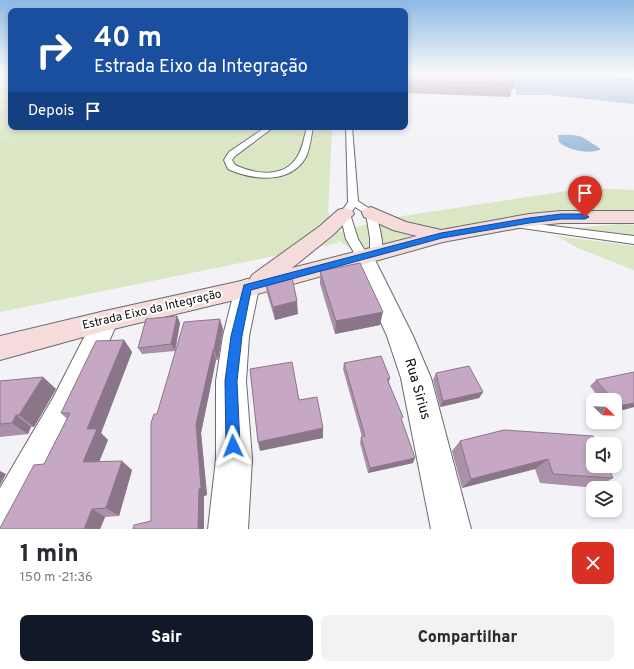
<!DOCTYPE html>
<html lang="pt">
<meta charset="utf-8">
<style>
:root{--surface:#fff;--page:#f2f2f3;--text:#2b2b33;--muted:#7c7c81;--accent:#111827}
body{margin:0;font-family:Overpass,sans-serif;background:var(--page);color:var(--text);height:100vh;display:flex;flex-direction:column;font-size:15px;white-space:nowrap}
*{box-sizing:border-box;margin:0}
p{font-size:13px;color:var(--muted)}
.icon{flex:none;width:22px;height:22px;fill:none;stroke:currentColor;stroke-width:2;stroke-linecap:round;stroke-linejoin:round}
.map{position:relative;height:529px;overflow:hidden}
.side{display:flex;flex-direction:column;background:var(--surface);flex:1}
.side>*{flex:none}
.top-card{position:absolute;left:8px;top:8px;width:400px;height:122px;border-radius:8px;box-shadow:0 2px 6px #0003;background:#1a4fa0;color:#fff;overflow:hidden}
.needle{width:26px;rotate:113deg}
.tools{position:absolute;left:586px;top:393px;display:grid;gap:8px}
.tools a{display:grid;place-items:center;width:36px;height:36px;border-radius:8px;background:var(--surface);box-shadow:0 2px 6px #0003;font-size:20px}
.pin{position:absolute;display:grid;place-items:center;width:34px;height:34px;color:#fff;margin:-41px -17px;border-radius:50% 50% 50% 0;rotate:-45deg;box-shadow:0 0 4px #0007}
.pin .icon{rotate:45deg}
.me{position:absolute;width:44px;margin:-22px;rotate:358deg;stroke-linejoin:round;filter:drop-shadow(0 0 3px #0008)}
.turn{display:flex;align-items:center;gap:14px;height:84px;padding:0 20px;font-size:18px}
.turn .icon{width:52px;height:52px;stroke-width:2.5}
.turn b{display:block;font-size:28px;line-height:34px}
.then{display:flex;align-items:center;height:38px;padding:0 20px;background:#0003;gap:8px;font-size:15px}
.round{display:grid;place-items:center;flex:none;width:42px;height:42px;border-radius:8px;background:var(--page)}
.overview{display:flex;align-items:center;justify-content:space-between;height:68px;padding:0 20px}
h1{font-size:24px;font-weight:800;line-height:30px}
.primary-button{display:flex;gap:8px;margin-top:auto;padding:8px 20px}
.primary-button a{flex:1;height:46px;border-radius:8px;background:var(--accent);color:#fff;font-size:16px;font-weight:800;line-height:46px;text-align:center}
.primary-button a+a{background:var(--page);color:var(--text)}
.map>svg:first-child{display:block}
.green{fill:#dae6c4}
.water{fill:#a5c0dd}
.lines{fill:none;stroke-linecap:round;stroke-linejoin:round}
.service-casing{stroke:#6b6b6f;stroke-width:2}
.minor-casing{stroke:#6b6b6f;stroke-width:2}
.secondary-casing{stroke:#6b6b6f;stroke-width:2}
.service{fill:#fff;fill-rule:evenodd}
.minor{fill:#fff;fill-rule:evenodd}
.secondary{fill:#f5dcdb;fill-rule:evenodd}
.wall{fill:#aa90a9}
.shaded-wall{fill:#8b7689}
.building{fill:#c6a8c4;stroke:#8b7689}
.route{fill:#1a73e8;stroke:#114b97}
.labels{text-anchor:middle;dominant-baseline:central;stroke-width:4;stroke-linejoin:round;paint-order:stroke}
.street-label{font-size:12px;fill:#0c0c0d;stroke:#fff}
.near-street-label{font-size:14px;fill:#0c0c0d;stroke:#fff}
</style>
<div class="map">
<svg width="634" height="529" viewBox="0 0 634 529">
<rect width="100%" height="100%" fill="#f2f2f7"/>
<!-- green -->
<path class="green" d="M0,73h11v54h321l-4,84 7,22 55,-15 197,-30 47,2v27l-37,-1 -235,40 -25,-16 1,3 -338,69z
M622,224l12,1v13l-71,-9z
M557,236l77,10v24l-56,-22z"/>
<!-- water -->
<path class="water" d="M507,73h67l60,6v25l-85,-9h-32z
M558,135c26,-1 23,2 43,14 -10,6 -34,1 -42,-7z"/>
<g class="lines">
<defs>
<path id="service" d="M266,127h8l-39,29 -3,4 3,5c19,9 49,14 62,-8 6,-9 7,-20 10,-30h6c-2,10 -3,21 -7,30 -16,28 -54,23 -78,12l-4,-9 5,-8z
M346,127h6l6,74 18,12c2,11 10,33 4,43h-8l-2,-3v-15l-4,-24 -11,-7 -5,7 8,25 10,17 -2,3h-8l-12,-20 -6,-25 8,-12z
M512,221l122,15v8l-126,-18 -1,-2z"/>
<path id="minor" d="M362,249l8,2 3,5 40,80 18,42 40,151h-40l-30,-151 -14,-42 -36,-80 3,-5z
M247,279l8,3 4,6 -10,48 -3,45 6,78 -4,70h-40l8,-70v-78l7,-45 12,-48 4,-6z
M105,311l9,3 4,7c-31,71 -62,141 -99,208h-19v-41l53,-90 43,-84z"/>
<path id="secondary" d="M371,207l35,15 35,8 88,-16 32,-3h73v12h-73l-32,3 -86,16 -196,55 -142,34 -105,29v-24l105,-25 145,-32 2,-4 68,-49 18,-16 7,-2 7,2 2,4 -20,20 -42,34 125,-32 -24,-6 -29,-13 -2,-4 2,-4z"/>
</defs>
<!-- service casing -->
<use href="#service" class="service-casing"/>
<!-- minor casing -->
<use href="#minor" class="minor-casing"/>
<!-- secondary casing -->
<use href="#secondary" class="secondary-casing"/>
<!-- service -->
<use href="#service" class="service"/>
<!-- minor -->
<use href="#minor" class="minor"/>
<!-- secondary -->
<use href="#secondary" class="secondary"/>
</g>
<!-- wall -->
<path class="wall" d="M405,73l109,11 -4,13 -105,-4z
M320,271l60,54 -45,9 -15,-50z
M265,280l33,34 -23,6 -8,-27z
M177,316l3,7 -5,28 -33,3 -4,-6z
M223,329l-5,31h-2l-15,73 6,62 -3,1v33h-71l18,-8 6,-107z
M124,340l8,12 -31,81 7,7 -9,22 33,8 -13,46 -14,1 -5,12 -56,-65 23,-45 -6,-6z
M344,363l46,15 -1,4 12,38 12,43 -45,10 -8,-30 1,-6h1l-19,-68z
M436,373l47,19 -4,6 -39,9 -7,-27z
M43,377l13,12 -22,38h-3l-3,7 -28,3v-56z
M596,380l38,27 -19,5v-12h-14l-11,-14z
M504,430l109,48 -16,10 -57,-5 -5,-14 -73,19 -10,-37 8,-10z"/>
<!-- shaded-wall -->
<path class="shaded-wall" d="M297,301l1,13 -23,6 -2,-13z
M383,312l-3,13 -45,9 1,-13z
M177,316l3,7 -5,28 -4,-7z
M220,319l3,10 -5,31 -4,-10z
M124,340l8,12 -31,81 7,7 -13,32 -12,-10 4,-33z
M213,350l3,10 -15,73 6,62 -3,1v33h-6l1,-40 -3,-65z
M43,377l13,12 -22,38 -15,-12z
M483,392l-4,6 -39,9 3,-6z
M634,403v4l-19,5v-2l4,-4z
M16,415l15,12 -3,7 -16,-11z
M323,428v10l-63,13 -2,-9z
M415,458l-2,5 -45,10 2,-5z
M548,459l-13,10 -73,19 9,-9z
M122,461l10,9 -13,46 -13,-8z
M0,471l6,3 -6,11z
M92,509l13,8 -5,12h-16z"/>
<!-- building -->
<path class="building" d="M405,73h97l12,11 -109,-4z
M360,263l23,49 -47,9 -16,-50z
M291,273l6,28 -24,6 -8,-27z
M177,316l-6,28 -33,4 8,-29z
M220,319l-6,31h-1l-17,74 5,64 -2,1 -1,40h-65l1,-4 17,-4v-98l3,-9h3l27,-92z
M124,340l-37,89h10l-14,33 39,-1 -16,47 -14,1 -8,20h-84v-1l34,-63 10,-1 26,-51h-9l35,-72z
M381,356l9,22 -3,1 16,38 -2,1 14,40 -45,10 -9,-31 4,-1 -21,-73z
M292,362l7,38 18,-3 6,31 -65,14 -8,-73z
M469,366l14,26 -40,9 -7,-28z
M634,372v31l-15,3 -4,-4v-2h-2l-17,-20z
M43,377l-24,38h-3l-4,8 -12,1v-43z
M504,430l89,6 4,8h-4v22h14l6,12 -60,-4 -5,-15 -77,20 -11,-38z"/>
<!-- sky -->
<linearGradient id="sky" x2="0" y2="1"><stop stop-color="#8db9e4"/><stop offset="0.5" stop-color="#f9f9fb"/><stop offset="1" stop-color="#f9f9fb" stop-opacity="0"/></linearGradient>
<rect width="634" height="147" fill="url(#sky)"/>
<!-- route -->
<path class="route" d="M561,214h24l4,3 -4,2h-24l-32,4 -87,15 -191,52 -9,46 -5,45 3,65 -2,6 -5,2 -5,-2 -2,-6 -1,-65 6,-45 13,-51 197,-52 88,-15z"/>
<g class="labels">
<!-- street labels -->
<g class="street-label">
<text transform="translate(152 310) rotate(-13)">Estrada Eixo da Integração</text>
</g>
<!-- near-street labels -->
<g class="near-street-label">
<text transform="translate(417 389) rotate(74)">Rua Sirius</text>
</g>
</g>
</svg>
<div class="tools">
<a><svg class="needle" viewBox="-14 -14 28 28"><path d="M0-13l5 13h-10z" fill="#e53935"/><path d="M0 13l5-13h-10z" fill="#7c7c81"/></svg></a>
<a><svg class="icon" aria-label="sound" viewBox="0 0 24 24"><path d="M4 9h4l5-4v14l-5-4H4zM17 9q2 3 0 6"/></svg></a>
<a><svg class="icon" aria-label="layers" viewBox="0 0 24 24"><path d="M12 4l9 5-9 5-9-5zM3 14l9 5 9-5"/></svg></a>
</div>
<div class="pin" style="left:585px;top:217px;background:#d93025"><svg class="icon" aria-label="arrive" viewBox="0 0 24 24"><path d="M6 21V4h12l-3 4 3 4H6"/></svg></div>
<svg class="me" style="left:233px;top:446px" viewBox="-20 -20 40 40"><path d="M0-17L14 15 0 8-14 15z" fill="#1a73e8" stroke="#fff" stroke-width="4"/></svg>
<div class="top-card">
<div class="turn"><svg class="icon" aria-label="right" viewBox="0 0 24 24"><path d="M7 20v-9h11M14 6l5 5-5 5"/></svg><div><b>40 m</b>Estrada Eixo da Integração</div></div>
<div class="then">Depois<svg class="icon" aria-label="arrive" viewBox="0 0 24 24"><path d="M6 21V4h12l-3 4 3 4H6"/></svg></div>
</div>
</div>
<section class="side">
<div class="overview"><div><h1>1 min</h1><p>150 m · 21:36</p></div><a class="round" style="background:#d93025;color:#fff"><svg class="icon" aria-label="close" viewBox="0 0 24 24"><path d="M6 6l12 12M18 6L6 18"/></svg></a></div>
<div class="primary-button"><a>Sair</a><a>Compartilhar</a></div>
</section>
